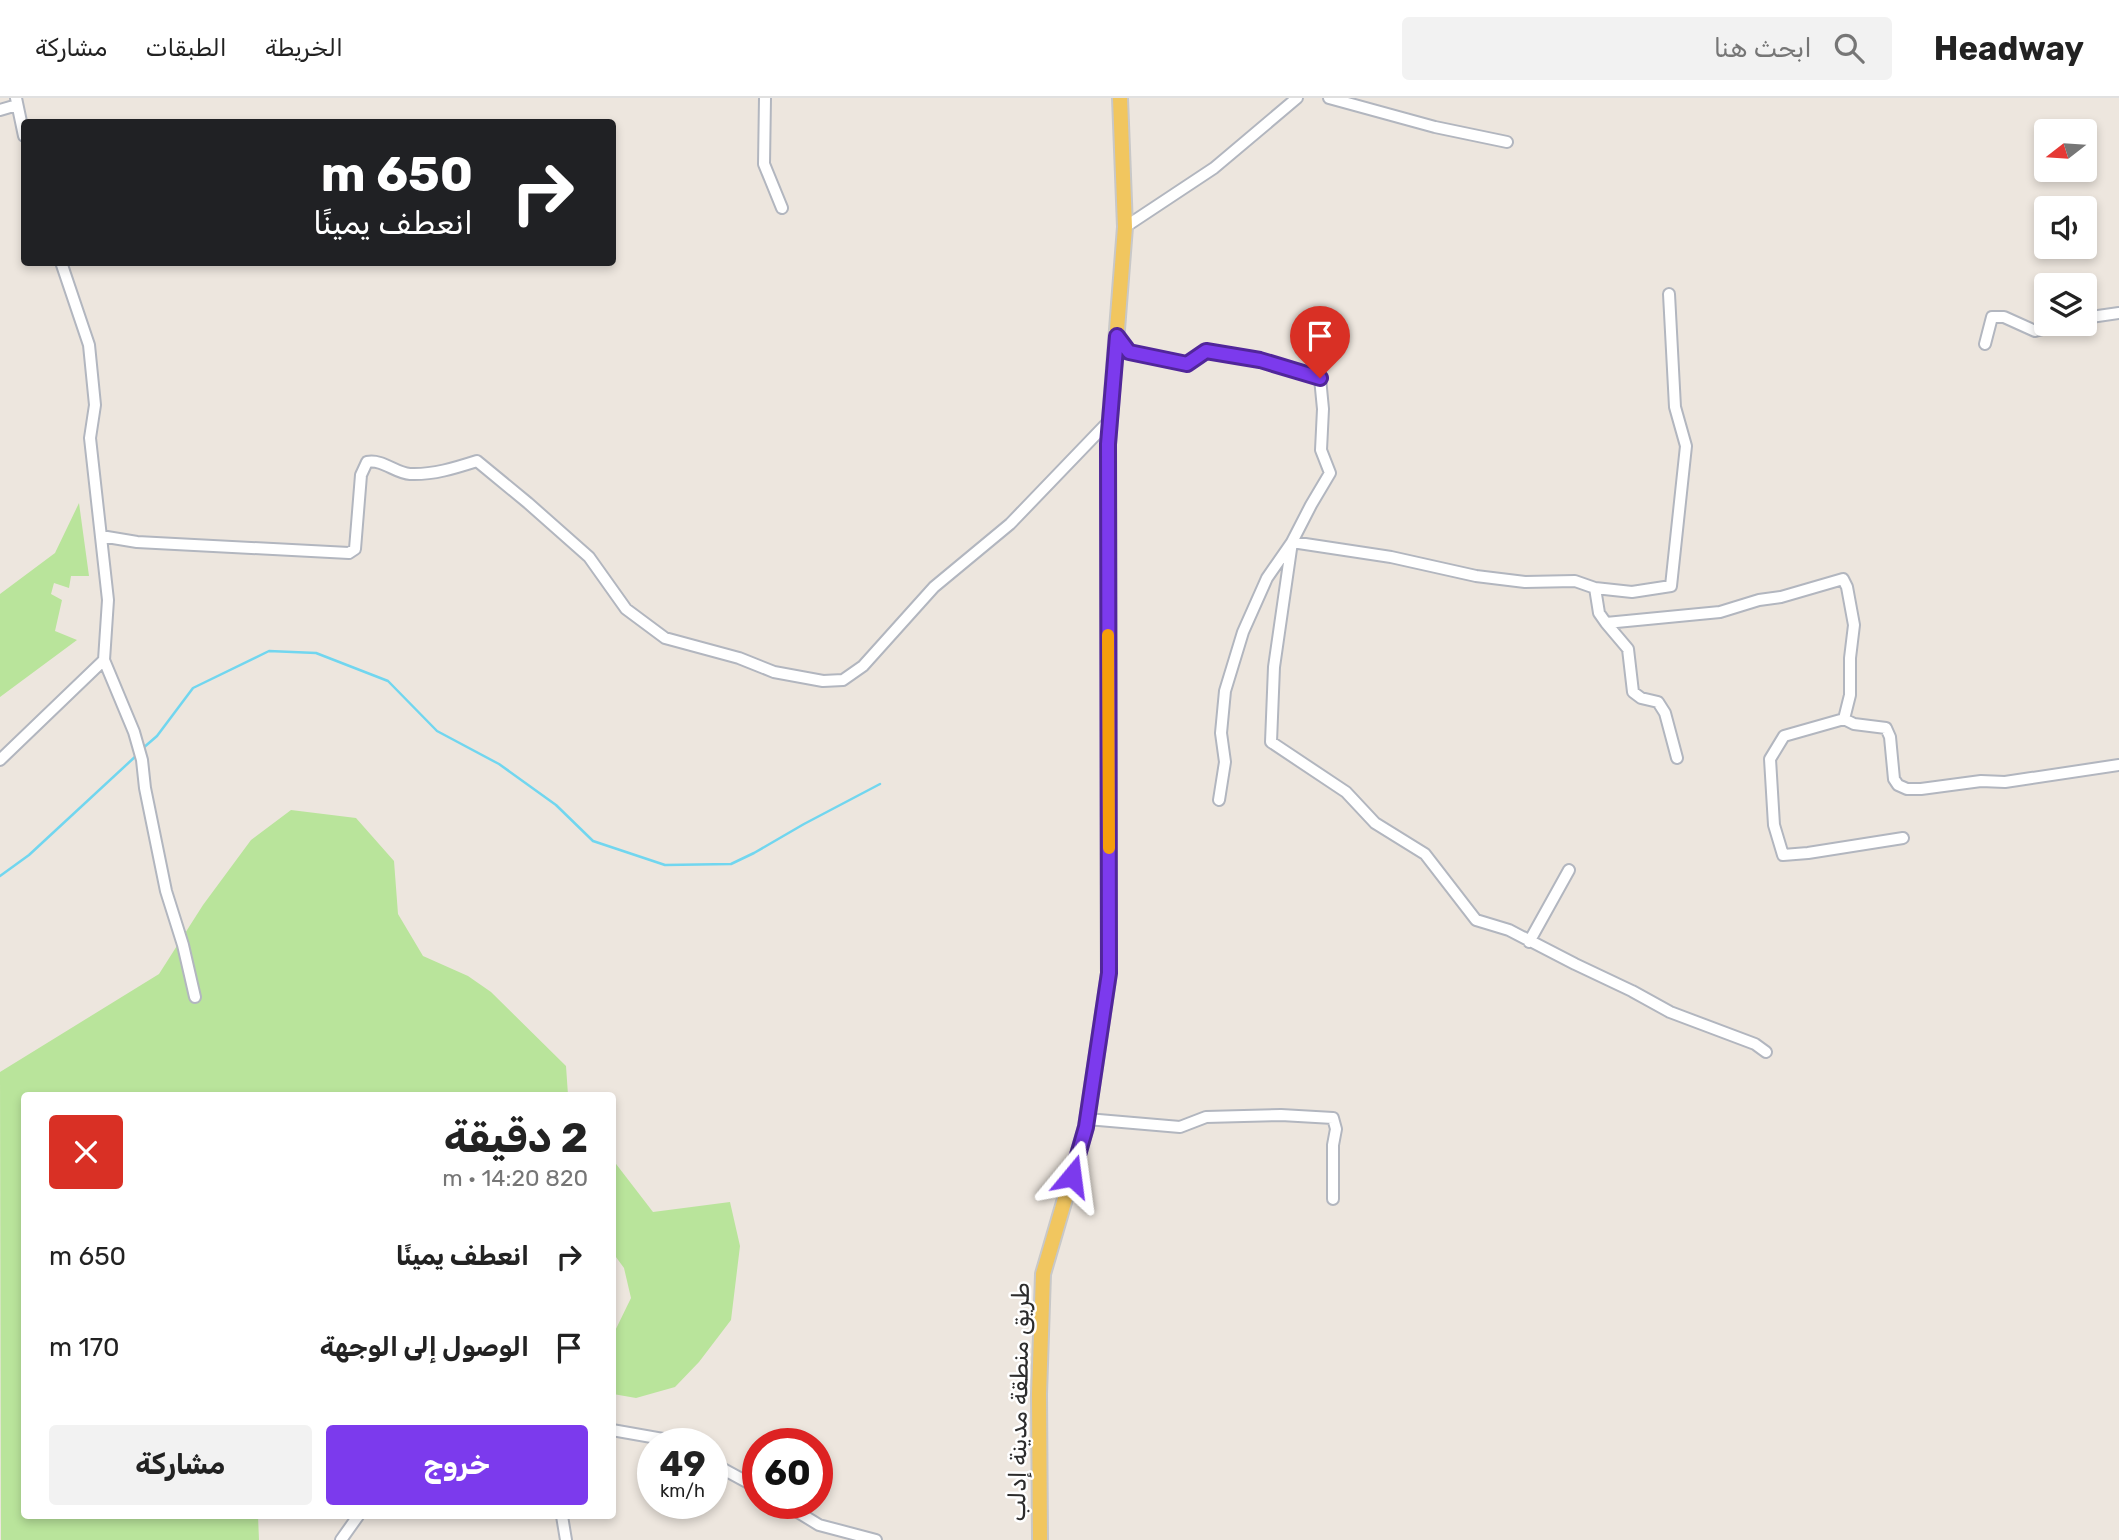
<!DOCTYPE html>
<html lang="ar">
<meta charset="utf-8">
<style>
:root{--surface:#fff;--page:#f2f2f2;--text:#222;--muted:#767676;--line:#e0e0e0;--accent:#7c3aed}
body{margin:0;font-family:Rubik,"Noto Naskh Arabic",sans-serif;background:var(--page);color:var(--text);direction:rtl;height:100vh;display:flex;flex-direction:column;font-size:26px;white-space:nowrap}
*{box-sizing:border-box;margin:0}
p{font-size:23px;color:var(--muted)}
.icon{flex:none;width:38px;height:38px;fill:none;stroke:currentColor;stroke-width:2;stroke-linecap:round;stroke-linejoin:round}
.map{position:relative;flex:1;overflow:hidden;direction:ltr}
.sheet{position:absolute;left:21px;top:994px;width:595px;height:427px;display:flex;flex-direction:column;background:var(--surface);border-radius:7px;box-shadow:0 4px 10px #0003;direction:rtl}
.sheet>*{flex:none}
.top-card{position:absolute;left:21px;top:21px;width:595px;height:147px;border-radius:7px;box-shadow:0 4px 10px #0003;direction:rtl;background:#202124;color:#fff;overflow:hidden}
.needle{width:46px;rotate:253deg}
.tools{position:absolute;left:2034px;top:21px;display:grid;gap:14px}
.tools a{display:grid;place-items:center;width:63px;height:63px;border-radius:7px;background:var(--surface);box-shadow:0 4px 10px #0003;font-size:35px}
.speed{position:absolute;left:637px;top:1330px;display:flex;gap:14px;font-size:35px;font-weight:700;text-align:center}
.speed>*{display:grid;place-content:center;width:91px;height:91px;border-radius:50%;background:var(--surface);box-shadow:0 4px 10px #0003;line-height:1}
.speed small{font-size:18px;font-weight:400}
.speed .limit{border:10px solid #d22;background:#fff;color:#111}
.pin{position:absolute;display:grid;place-items:center;width:60px;height:60px;color:#fff;margin:-72px -30px;border-radius:50% 50% 50% 0;rotate:-45deg;box-shadow:0 0 7px #0007}
.pin .icon{rotate:45deg}
.me{position:absolute;width:77px;margin:-38px;rotate:16deg;stroke-linejoin:round;filter:drop-shadow(0 0 5px #0008)}
.turn{display:flex;align-items:center;gap:24px;height:147px;padding:0 28px;font-size:32px}
.turn .icon{width:91px;height:91px;stroke-width:2.5}
.turn b{display:block;font-size:49px;line-height:60px}
.round{display:grid;place-items:center;flex:none;width:74px;height:74px;border-radius:7px;background:var(--page)}
.overview{display:flex;align-items:center;justify-content:space-between;height:119px;padding:0 28px}
h1{font-size:42px;font-weight:700;line-height:52px}
.primary-button{display:flex;gap:14px;margin-top:auto;padding:14px 28px}
.primary-button a{flex:1;height:80px;border-radius:7px;background:var(--accent);color:#fff;font-size:28px;font-weight:700;line-height:80px;text-align:center}
.primary-button a+a{background:var(--page);color:var(--text)}
ul{padding:0;list-style:none}
li{display:flex;align-items:center;gap:21px;height:91px;padding:0 28px}
li div{flex:1}
li b{display:block;font-size:26px}
li em{font-style:normal}
header{display:flex;align-items:center;gap:42px;box-sizing:border-box;height:98px;padding:0 35px;background:var(--surface);border-bottom:2px solid var(--line)}
header strong{font-size:33px}
nav{display:flex;gap:38px;margin-inline-start:auto;font-size:24px}
.search{width:490px;height:63px;background:var(--page);display:flex;align-items:center;gap:18px;box-sizing:border-box;padding:0 24px;border-radius:7px;color:var(--muted);font-size:26px}
.map>svg:first-child{display:block}
.green{fill:#b9e49b}
.lines{fill:none;stroke-linecap:round;stroke-linejoin:round}
.stream{stroke:#71d6ef;stroke-width:2.5}
.minor-casing{stroke:#b2b6bf;stroke-width:14}
.major-casing{stroke:#c8c8c8;stroke-width:18}
.minor{stroke:#fff;stroke-width:10}
.major{stroke:#f1c65f;stroke-width:14}
.route-casing{stroke:#51269a;stroke-width:18}
.route{stroke:#7c3aed;stroke-width:12}
.slow{stroke:#f59e0b;stroke-width:12}
.labels{text-anchor:middle;dominant-baseline:central;stroke-width:5;stroke-linejoin:round;paint-order:stroke}
.street-label{font-size:24px;fill:#2c2c2c;stroke:#fff}
</style>
<header>
<strong>Headway</strong>
<div class="search"><svg class="icon" aria-label="search" viewBox="0 0 24 24"><circle cx="10" cy="10" r="6"/><path d="M15 15l6 6"/></svg>ابحث هنا</div>
<nav><a>الخريطة</a><a>الطبقات</a><a>مشاركة</a></nav>
</header>
<div class="map">
<svg width="2119" height="1442" viewBox="0 0 2119 1442">
<rect width="100%" height="100%" fill="#ede6de"/>
<!-- green -->
<path class="green" d="M79,405l10,73h-18l-2,12 -15,-5 -3,11 11,6 -7,31 22,9 -77,57v-103l55,-41z
M291,712l65,8 38,43 4,53 25,42 45,20 23,16 75,74 2,29 -544,1v420h234l1,24h-258l-1,-468 159,-98 44,-69 48,-65z
M613,1062l40,52 77,-10 10,44 -9,74 -32,42 -24,25 -39,11 -23,-4v-59l18,-37 -7,-30 -11,-15z"/>
<g class="lines">
<!-- stream -->
<path class="stream" d="M142,651l15,-13 36,-48 76,-37 47,2 72,28 49,50 62,33 57,41 37,36 72,24 66,-1 23,-11 50,-29 76,-40
M0,778l29,-21 108,-100"/>
<defs>
<path id="minor" d="M16,0l8,38
M765,0l-1,66 18,44
M1329,0l106,29 72,15
M0,12l17,-5
M1125,129l89,-59 83,-70
M2084,220l35,-5
M1117,238l12,17 58,11 19,-13 54,9 60,18 3,31 -2,41 9,23 -19,32 -19,37 -18,125 -3,75 75,50 29,31 50,31 51,66 33,10 66,34 57,27 38,21 85,32 11,8
M1985,246l7,-27h12l31,14 26,-7
M101,438l36,6 212,11 6,-4 6,-74 6,-13c16,-3 28,11 43,12 23,1 45,-6 67,-13l51,42 61,54 37,52 39,29 74,20 35,14 49,9 20,-1 20,-14 71,-79 76,-63 100,-104
M1595,490l37,4 39,-6 15,-140 -11,-39 -6,-113
M1606,525l22,26 5,43 8,6 17,4 7,11 12,45
M104,562l30,72 8,28 3,28 21,103 17,54 12,52
M1844,621l10,5 32,4 4,9 4,42 4,6 9,4h14l60,-8 24,1 114,-17
M0,662l104,-100 4,-60 -18,-162 5,-33 -6,-60 -28,-83
M1219,702l6,-38 -4,-29 4,-42 18,-59 24,-54 25,-36 99,15 85,19 49,6 50,-1 20,7 4,25 7,10 114,-11 39,-12 22,-3 62,-18 4,8 7,38 -4,33v37l-6,24 -60,17 -14,23 4,66 9,30 25,-2 95,-15
M1529,844l40,-72
M1087,1021l93,8 26,-10 75,-2 52,3 3,11 -3,16v54
M612,1332l51,9 10,5
M712,1365l46,25
M783,1405l36,22 57,15
M562,1418l4,24
M341,1442l17,-24"/>
<path id="major" d="M1040,1442l-1,-146 4,-120 43,-147 23,-154 -1,-528 17,-218 -5,-129"/>
</defs>
<!-- minor casing -->
<use href="#minor" class="minor-casing"/>
<!-- major casing -->
<use href="#major" class="major-casing"/>
<!-- minor -->
<use href="#minor" class="minor"/>
<!-- major -->
<use href="#major" class="major"/>
</g>
<g class="lines">
<defs>
<path id="route" d="M1072,1078l14,-49 23,-154 -1,-529 9,-108 12,16 58,12 19,-13 54,9 60,18"/>
</defs>
<!-- route casing -->
<use href="#route" class="route-casing"/>
<!-- route -->
<use href="#route" class="route"/>
<!-- slow -->
<path class="slow" d="M1108,537l1,213"/>
</g>
<g class="labels">
<!-- street labels -->
<g class="street-label">
<text transform="translate(1019 1304) rotate(-89)">طريق منطقة مدينة إدلب</text>
</g>
</g>
</svg>
<div class="tools">
<a><svg class="needle" viewBox="-14 -14 28 28"><path d="M0-13l5 13h-10z" fill="#e53935"/><path d="M0 13l5-13h-10z" fill="#767676"/></svg></a>
<a><svg class="icon" aria-label="sound" viewBox="0 0 24 24"><path d="M4 9h4l5-4v14l-5-4H4zM17 9q2 3 0 6"/></svg></a>
<a><svg class="icon" aria-label="layers" viewBox="0 0 24 24"><path d="M12 4l9 5-9 5-9-5zM3 14l9 5 9-5"/></svg></a>
</div>
<div class="speed"><div>49<small>km/h</small></div><div class="limit">60</div></div>
<div class="pin" style="left:1320px;top:280px;background:#d93025"><svg class="icon" aria-label="arrive" viewBox="0 0 24 24"><path d="M6 21V4h12l-3 4 3 4H6"/></svg></div>
<svg class="me" style="left:1072px;top:1078px" viewBox="-20 -20 40 40"><path d="M0-17L14 15 0 8-14 15z" fill="#7c3aed" stroke="#fff" stroke-width="4"/></svg>
<div class="top-card">
<div class="turn"><svg class="icon" aria-label="right" viewBox="0 0 24 24"><path d="M7 20v-9h11M14 6l5 5-5 5"/></svg><div><b>650 m</b>انعطف يمينًا</div></div>
</div>
<section class="sheet">
<div class="overview"><div><h1>2 دقيقة</h1><p>820 m · 14:20</p></div><a class="round" style="background:#d93025;color:#fff"><svg class="icon" aria-label="close" viewBox="0 0 24 24"><path d="M6 6l12 12M18 6L6 18"/></svg></a></div>
<ul>
<li><svg class="icon" aria-label="right" viewBox="0 0 24 24"><path d="M7 20v-9h11M14 6l5 5-5 5"/></svg><div><b>انعطف يمينًا</b></div><em>650 m</em></li>
<li><svg class="icon" aria-label="arrive" viewBox="0 0 24 24"><path d="M6 21V4h12l-3 4 3 4H6"/></svg><div><b>الوصول إلى الوجهة</b></div><em>170 m</em></li>
</ul>
<div class="primary-button"><a>خروج</a><a>مشاركة</a></div>
</section>
</div>
